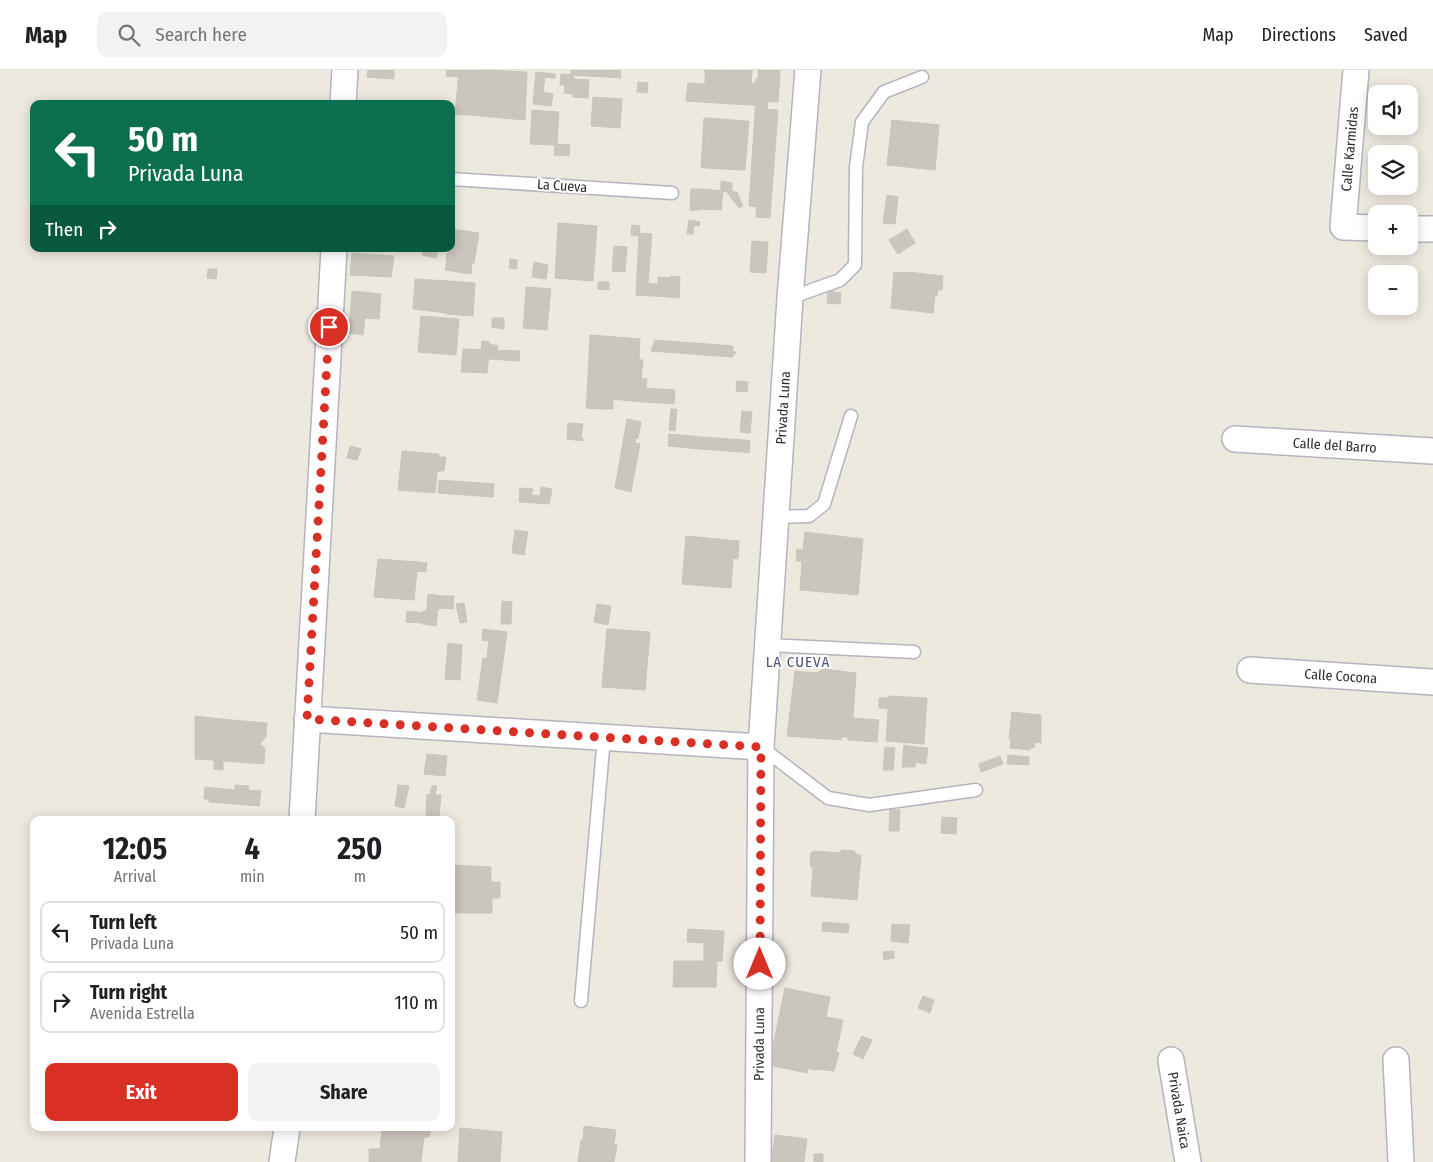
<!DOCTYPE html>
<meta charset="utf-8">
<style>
:root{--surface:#fff;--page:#f2f2f2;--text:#202124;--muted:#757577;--line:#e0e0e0;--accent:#d93025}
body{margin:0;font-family:"Fira Sans Condensed",sans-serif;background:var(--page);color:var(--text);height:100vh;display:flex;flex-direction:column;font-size:19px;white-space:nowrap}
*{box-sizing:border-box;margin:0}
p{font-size:16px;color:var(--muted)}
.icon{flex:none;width:28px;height:28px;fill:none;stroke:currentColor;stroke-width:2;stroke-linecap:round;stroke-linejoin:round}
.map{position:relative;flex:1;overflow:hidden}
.panel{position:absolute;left:30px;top:746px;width:425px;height:315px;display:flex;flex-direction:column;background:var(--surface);border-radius:10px;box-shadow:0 2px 12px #0003}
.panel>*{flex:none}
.top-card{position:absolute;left:30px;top:30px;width:425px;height:152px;border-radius:10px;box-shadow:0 2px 12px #0003;background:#0b6e4f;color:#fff;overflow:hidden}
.buttons{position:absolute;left:1368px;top:15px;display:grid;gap:10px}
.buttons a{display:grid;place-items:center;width:50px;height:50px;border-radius:10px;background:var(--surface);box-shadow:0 2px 12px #0003;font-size:25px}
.pin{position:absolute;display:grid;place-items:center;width:42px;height:42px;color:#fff;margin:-21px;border:2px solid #fff;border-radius:50%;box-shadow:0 1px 5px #0007}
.me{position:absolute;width:55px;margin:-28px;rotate:0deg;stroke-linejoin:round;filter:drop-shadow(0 0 4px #0008)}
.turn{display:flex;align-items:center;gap:18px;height:105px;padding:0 15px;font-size:22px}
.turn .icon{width:65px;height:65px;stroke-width:2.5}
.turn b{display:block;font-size:35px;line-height:42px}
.then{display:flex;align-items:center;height:48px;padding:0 15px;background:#0003;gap:10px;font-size:19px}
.eta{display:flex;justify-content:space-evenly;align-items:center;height:85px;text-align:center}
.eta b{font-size:30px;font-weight:700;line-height:35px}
.button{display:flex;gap:10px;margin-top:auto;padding:10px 15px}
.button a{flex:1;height:58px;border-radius:10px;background:var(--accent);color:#fff;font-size:20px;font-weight:700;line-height:58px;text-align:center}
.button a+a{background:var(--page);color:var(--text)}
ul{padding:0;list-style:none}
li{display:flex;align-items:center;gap:15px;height:62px;margin:0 10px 8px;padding:0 5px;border:2px solid var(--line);border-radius:10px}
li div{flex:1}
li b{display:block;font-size:19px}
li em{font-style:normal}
header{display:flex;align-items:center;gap:30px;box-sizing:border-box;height:70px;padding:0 25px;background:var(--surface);border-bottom:1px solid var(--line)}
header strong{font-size:24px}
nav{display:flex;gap:28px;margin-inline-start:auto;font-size:18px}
.search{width:350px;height:45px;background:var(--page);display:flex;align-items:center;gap:12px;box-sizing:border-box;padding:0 18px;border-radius:10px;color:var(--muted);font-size:19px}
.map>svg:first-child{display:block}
.building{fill:#cac5be;stroke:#cac5b8;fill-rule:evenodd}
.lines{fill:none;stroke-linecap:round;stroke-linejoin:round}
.lane-casing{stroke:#b3b4c0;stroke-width:15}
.street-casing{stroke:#b3b4c0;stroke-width:28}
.lane{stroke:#fff;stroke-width:12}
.street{stroke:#fff;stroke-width:25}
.route{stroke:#d93025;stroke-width:9;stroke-dasharray:0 16.2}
.labels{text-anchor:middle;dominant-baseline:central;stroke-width:4;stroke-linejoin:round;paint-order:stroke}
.street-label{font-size:14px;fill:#2d2d2d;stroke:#fff}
.neighbourhood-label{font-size:15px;letter-spacing:1px;fill:#4c527e;stroke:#fff}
</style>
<header>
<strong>Map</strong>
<div class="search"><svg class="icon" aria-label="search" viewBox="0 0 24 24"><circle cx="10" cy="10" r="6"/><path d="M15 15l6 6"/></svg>Search here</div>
<nav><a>Map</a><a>Directions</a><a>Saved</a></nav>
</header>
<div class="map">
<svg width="1433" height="1092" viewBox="0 0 1433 1092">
<rect width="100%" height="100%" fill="#eee9df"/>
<!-- building -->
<path class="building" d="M368,0h26v9l-27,-2z
M447,0h12l-1,7 -12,-1z
M459,0h24l-3,46 -25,-2z
M483,0l44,2 -2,48 -45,-4z
M571,0h49l1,8 -50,-3z
M705,0h47l-1,17 -46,-3z
M758,0h22l-1,19 -28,-2v-4h4l1,-4h2z
M536,2l19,2v4l-10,-1 -2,15 10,2 -2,12 -18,-2z
M561,4l13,1 -1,19 -9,-1 1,-8h-5z
M574,9l15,1 -1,18 -15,-1z
M638,12l10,1 -1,10 -10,-1z
M688,13l45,3 -1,18 -46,-3z
M733,16l46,3 -1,13 -16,-1v-7l-10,-1v4l-19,-2z
M752,23l10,1v7h-7v4l-23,-1 1,-9 19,2z
M593,27l29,2 -2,29 -29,-2z
M755,31h13l-1,9 -4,-1v4h-8z
M763,39l15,1 -8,108 -14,-1z
M532,40l27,2 -2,32 13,1 -1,11 -15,-1 1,-10 -25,-1z
M755,43h8l-7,94 -7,-1z
M704,48h4l-1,13 2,1 -3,36 -5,-1z
M708,48l36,3 -3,49 -35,-2z
M892,50l47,5 -4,45 -48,-5z
M744,51h5l-4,49h-4z
M721,111l11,2v9l-11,-1z
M691,119h11l-2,21h-10z
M702,119l21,2 -2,19 -21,-1z
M726,121l11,1 6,14 -4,2z
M887,125l11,2 -3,27 -12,-1z
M689,150l11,2 -1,4 -5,-1 -1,9h-6z
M558,153l39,3 -4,55 -38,-3z
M632,155l8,1 -1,10 -8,-1z
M451,159l28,4 -5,30 -28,-4 2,-10h3z
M907,159l8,14 -17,11 -9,-14z
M639,163l13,1 -4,49 10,1v-7l12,1 -1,19 -33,-2z
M752,171l16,1 -2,31 -16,-1z
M614,176l13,1 -2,25 -13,-1z
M424,179h14l-2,9 -14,-3z
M352,183l42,3 -3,21 -41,-2z
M447,189l25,4 -1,11 -26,-4z
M510,189l7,1v9l-8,-1z
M534,192l14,3 -2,14 -14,-2z
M208,199h9l-1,10 -9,-1z
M894,202l14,1 -2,19 29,3 -2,18 -42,-5z
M908,202l35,4 -1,14h-4l-1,6 -31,-4z
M671,206l9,1 -1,21 -10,-1z
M415,209l33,2 -2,32 -33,-4z
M448,211l27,2 -2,33 -27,-2z
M598,212h11v8l-11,-1z
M526,217l14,1 -1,8 11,2 -3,32 -11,-1 1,-9 -13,-1z
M540,218l11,1 -1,9 -11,-2z
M352,221l29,3 -2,25 -29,-2z
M828,221l13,2 -1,11 -13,-1z
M421,246l38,3 -3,36 -38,-3z
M350,247l15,1 -2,17 -14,-2z
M492,248h12v11l-12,-2z
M524,249l13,1 -1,9 -13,-1z
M590,265l50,4 -1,21 -50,-3z
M655,270l78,6v6h3l-4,5 -81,-6z
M482,271l8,1 -1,2 9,2 -1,4h-16z
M463,279l26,1 -1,13 -26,-2z
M489,280l31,1 -1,10 -15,-1v-6l-15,-1z
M489,283l15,1v6l-15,-1z
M589,287l54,3 -2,19 -53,-4z
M462,291l26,2 -1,10 -26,-1z
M588,305l59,4 -2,23 -58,-5z
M737,311l11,1 -1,10 -11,-1z
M646,318l29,2 -1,14 -29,-2z
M587,327l14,2v10l-15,-1z
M601,329h12v10h-12z
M671,339h6l-2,22 -6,-1z
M742,341l10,1 -2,21 -10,-1z
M627,349l14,3 -3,16h-2l-1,5 5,1 -9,48 -16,-4z
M568,353l15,1 -2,14h2v3l-16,-2z
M669,364l32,3 -1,12 -32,-3z
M701,367l43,3 -1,12 -43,-3z
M744,370l6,1 -1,12 -6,-1z
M350,376l11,3 -4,11 -10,-2z
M402,381l37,3 -4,39 -37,-3z
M438,387h8l-2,14h-7z
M439,410l55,4 -1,13 -55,-4z
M541,417l11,2 -3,15 -30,-2 1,-14 13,1 -2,6 9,1z
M515,460l13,2 -4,23 -12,-2z
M805,462l58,7 -5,56 -58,-5 2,-29h-6l1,-12 6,1z
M686,466l53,5 -1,18 -5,-1 -2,30 -49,-4z
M378,489l40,3 -4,38 -40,-3z
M418,492l9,1 -1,9 -9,-1z
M428,524l15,2 -1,13 -15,-2z
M443,526h11l-1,13 -11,-1z
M502,531l10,1 -1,22h-10z
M464,533l3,19 -7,1 -4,-19z
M597,534l14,2 -3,19 -14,-3z
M427,537l11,2 -2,17 -14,-2 1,-13h3z
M407,541l16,2 -1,10 -16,-1z
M483,559l7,1 -1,11 -7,-1z
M607,559l43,3 -5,58 -43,-3z
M490,560l17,2 -4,29 -16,-2z
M448,573l14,2 -2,35 -15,-1z
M483,588l20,3 -6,42 -20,-3z
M824,599l32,4 -3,45 -4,5 -1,14h-7v3l-54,-4 8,-65 21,2z
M889,626l38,2 -3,46 -38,-3z
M879,628h9v11l-9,-1z
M1012,642l29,3v28l-6,-1 -1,6 -4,-1v3l-20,-2 1,-9h-2z
M195,646l17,2 -1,42 -16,-1z
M212,648l20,2 -1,38h-20z
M853,648l26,2 -2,22 -29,-2 1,-17z
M232,650l35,3 -1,13 -6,8 5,4 -1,16 -53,-4v-2h20zM237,653l10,1 -2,15 -9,-1z
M237,653l10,1 -2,15 -9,-1z
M904,675l12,2 -1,20h-13z
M885,677l10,1 -2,22h-10z
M916,677l12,1 -2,16 -11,-2z
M427,684l20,2 -2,20 -21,-2z
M1008,685l21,2v8l-22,-1z
M1000,686l3,8 -22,8 -2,-8z
M214,690l9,1v9l-9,-1z
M235,715l14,1 -1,4 13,1 -2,15 -37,-3 1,-14 12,1z
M398,715l11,1 -5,22 -9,-2z
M432,716h5l-2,9h6l-2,21 -13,-1 1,-21 3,1z
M205,717l18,2 -1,14 -13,-1v-3h-5z
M890,740h10l-1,21h-10z
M942,747l15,1 -1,16 -15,-1z
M842,780l12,1 3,4h4l-4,45 -46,-4 2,-28 -3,-2 1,-13 4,-2 24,2z
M451,795l40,2v15h9v16h-8v15h-41z
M823,852l26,2 -1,9 -26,-2z
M892,854l18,1 -2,18 -17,-2z
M688,859l36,2 -2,30h-18v-18l-17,-1z
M894,881v7l-10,2 -1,-8z
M674,891h43l-1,26h-43z
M785,918l45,9 -15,73 -7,-2 -1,5 -38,-8z
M923,926l11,4 -4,13 -12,-5z
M826,947l17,3 -7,33 -17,-3z
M862,966l10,4 -9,19 -10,-5z
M819,980l20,3 -5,18 -19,-2z
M584,1056l32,4 -2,14 -31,-3z
M382,1058h49l-2,9h-5l-3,25h-52v-13h11z
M460,1058l42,4 -2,30h-42z
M775,1065l32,4 -3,23h-33z
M581,1070l36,5 -3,17h-36z
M814,1084h9v8h-9z"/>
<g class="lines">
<defs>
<path id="lane" d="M451,109l221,14
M790,228l50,-18 15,-15 1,-98 6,-45 22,-30 38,-15
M776,447l33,-1 15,-12 27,-88
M768,575l146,7
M761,677l67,51 41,7 107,-15
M581,931l23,-264"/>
<g id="street">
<path d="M1356,0l-13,157 33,1"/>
<path d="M343,34l2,-34"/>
<path d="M1409,159h24"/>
<path id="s1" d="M1235,369l198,12"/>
<path id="s2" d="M1250,600l183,12"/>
<path d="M307,649l454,28"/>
<path d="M302,750l32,-571"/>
<path id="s3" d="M1171,990l17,102"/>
<path d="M1396,990l5,102"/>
<path d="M282,1092l5,-34"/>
<path id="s4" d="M758,1092l3,-415 29,-449 18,-228"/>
</g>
</defs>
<!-- lane casing -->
<use href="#lane" class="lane-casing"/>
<!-- street casing -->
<use href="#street" class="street-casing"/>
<!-- lane -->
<use href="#lane" class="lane"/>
<!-- street -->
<use href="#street" class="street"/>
</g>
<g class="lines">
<!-- route -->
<path class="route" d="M329,257l-22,392 454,28 -1,217"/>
</g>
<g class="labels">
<!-- street labels -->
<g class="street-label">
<text transform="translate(1350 79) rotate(-85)">Calle Karmidas</text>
<text transform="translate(562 116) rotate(4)">La Cueva</text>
<text stroke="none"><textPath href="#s4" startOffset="755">Privada Luna</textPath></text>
<text stroke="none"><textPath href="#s1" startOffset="100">Calle del Barro</textPath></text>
<text stroke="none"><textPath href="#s2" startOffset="91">Calle Cocona</textPath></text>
<text stroke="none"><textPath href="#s4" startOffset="118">Privada Luna</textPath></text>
<text stroke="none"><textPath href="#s3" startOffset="51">Privada Naica</textPath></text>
</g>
<!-- neighbourhood labels -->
<g class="neighbourhood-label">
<text x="798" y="592">LA CUEVA</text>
</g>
</g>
</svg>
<div class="buttons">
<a><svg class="icon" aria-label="sound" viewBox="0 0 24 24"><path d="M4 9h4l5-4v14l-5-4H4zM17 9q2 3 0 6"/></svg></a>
<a><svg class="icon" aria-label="layers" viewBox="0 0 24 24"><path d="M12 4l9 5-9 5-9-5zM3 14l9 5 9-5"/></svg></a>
<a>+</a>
<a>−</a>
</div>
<div class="pin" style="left:329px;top:257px;background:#d93025"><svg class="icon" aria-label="arrive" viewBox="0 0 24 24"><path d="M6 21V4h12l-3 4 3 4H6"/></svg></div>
<svg class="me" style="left:760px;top:894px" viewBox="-20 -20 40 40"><circle r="19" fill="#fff"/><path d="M0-13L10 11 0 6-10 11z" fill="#d93025"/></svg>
<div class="top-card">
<div class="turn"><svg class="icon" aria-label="left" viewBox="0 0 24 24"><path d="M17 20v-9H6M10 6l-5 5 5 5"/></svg><div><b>50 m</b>Privada Luna</div></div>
<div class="then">Then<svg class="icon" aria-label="right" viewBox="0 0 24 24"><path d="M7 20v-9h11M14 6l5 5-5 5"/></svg></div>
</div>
<section class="panel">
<div class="eta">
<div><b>12:05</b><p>Arrival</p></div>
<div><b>4</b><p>min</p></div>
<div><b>250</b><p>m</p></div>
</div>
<ul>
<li><svg class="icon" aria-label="left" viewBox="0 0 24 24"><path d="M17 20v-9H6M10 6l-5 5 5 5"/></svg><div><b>Turn left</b><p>Privada Luna</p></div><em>50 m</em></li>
<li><svg class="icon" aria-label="right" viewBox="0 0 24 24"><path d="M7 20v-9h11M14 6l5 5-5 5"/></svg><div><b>Turn right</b><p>Avenida Estrella</p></div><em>110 m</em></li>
</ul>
<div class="button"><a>Exit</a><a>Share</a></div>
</section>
</div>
